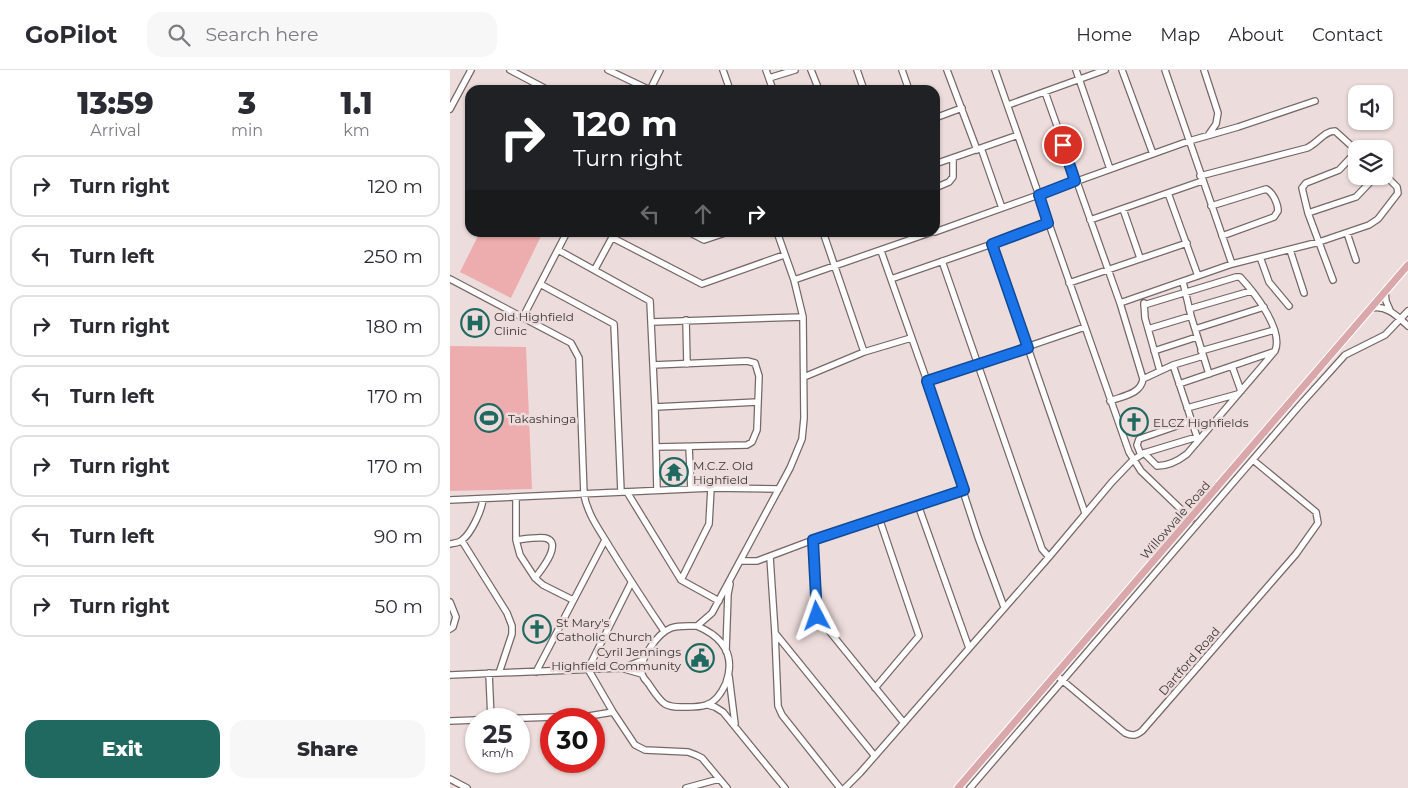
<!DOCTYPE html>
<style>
:root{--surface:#fff;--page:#f7f7f7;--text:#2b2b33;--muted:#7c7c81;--line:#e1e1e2;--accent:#206961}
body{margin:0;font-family:Montserrat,sans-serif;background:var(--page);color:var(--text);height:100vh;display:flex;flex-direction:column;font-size:19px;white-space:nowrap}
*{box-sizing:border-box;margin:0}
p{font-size:16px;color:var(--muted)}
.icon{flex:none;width:28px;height:28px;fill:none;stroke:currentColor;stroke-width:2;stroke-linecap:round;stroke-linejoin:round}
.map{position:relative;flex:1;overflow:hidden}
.side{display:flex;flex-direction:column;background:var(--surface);width:450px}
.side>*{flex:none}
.hud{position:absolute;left:15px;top:15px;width:475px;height:152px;border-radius:15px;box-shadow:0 1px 4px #0004;background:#202124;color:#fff;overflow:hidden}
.tools{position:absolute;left:898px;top:15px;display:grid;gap:10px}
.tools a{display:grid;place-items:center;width:45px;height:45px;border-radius:10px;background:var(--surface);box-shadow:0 1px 4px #0004;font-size:25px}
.speed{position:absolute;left:15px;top:638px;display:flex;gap:10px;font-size:25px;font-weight:700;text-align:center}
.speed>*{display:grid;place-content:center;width:65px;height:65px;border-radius:50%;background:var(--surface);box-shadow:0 1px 4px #0004;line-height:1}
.speed small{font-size:12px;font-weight:400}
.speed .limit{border:8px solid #d22;background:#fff;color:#111}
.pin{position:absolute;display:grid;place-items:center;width:42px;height:42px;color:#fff;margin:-21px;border:2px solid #fff;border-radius:50%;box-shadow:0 1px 5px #0007}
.me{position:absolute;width:55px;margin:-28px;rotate:356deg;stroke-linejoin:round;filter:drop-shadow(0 0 4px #0008)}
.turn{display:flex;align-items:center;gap:18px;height:105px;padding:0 25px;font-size:22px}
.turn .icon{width:65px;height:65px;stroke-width:2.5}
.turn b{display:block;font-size:35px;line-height:42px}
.lanes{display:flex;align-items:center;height:48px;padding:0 25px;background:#0003;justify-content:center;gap:25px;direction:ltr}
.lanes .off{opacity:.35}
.eta{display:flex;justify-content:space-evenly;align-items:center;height:85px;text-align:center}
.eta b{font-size:30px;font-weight:800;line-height:35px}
.button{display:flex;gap:10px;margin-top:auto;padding:10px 25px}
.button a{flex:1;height:58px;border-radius:15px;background:var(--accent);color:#fff;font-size:20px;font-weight:800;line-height:58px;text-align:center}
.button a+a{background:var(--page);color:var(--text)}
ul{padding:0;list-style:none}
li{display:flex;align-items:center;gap:15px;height:62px;margin:0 10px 8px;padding:0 15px;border:2px solid var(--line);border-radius:15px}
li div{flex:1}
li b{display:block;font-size:19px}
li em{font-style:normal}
header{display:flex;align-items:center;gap:30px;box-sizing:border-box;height:70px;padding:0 25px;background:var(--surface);border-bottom:1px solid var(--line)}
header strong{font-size:24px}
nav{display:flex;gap:28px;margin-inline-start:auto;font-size:18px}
.search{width:350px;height:45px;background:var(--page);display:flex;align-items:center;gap:12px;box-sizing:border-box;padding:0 18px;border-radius:15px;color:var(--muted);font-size:19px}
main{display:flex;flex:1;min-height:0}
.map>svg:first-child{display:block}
.green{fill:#edacae}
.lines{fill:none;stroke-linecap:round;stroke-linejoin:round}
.minor-casing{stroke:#776868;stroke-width:8}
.major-casing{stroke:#fff;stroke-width:9}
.minor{stroke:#fff;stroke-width:5.5}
.major{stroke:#daa7aa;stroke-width:7}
.route-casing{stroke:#114b97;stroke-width:12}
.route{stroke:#1a73e8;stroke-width:9}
.labels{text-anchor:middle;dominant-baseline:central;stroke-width:5;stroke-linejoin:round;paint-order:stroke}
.poi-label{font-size:12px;fill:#3b3535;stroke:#eddcdc;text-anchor:start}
.street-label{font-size:12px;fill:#3b3535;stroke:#eddcdc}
</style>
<header>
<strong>GoPilot</strong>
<div class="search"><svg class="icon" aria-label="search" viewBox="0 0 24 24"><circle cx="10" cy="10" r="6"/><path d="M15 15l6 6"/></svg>Search here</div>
<nav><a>Home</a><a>Map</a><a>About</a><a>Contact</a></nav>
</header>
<main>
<section class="side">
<div class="eta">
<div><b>13:59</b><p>Arrival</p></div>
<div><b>3</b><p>min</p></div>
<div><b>1.1</b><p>km</p></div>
</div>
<ul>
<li><svg class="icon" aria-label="right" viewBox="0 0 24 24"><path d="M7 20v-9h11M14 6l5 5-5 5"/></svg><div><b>Turn right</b></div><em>120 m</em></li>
<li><svg class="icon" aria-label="left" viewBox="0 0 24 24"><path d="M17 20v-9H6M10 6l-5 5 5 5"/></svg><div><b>Turn left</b></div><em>250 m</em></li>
<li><svg class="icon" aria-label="right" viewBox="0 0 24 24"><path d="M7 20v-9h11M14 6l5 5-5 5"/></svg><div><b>Turn right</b></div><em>180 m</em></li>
<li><svg class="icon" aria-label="left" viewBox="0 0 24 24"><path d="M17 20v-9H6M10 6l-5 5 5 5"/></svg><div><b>Turn left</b></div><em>170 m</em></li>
<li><svg class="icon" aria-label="right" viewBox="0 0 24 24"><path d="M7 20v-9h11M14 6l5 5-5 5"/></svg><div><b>Turn right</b></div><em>170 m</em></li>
<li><svg class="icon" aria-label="left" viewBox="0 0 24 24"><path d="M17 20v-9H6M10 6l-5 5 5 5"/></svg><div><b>Turn left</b></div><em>90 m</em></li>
<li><svg class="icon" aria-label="right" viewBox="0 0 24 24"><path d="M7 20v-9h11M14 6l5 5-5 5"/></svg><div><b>Turn right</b></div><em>50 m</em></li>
</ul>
<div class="button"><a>Exit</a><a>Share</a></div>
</section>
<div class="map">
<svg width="958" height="718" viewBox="0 0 958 718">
<rect width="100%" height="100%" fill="#eddcdc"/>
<!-- green -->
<path class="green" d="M30,162l55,1 6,3 -30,62 -51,-26z
M0,276l76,1 6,142 -82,2z"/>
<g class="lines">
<defs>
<path id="minor" d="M60,0l38,20
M158,0l42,20 10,-20
M273,0l7,20
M316,0l7,20
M361,0l8,20
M407,0l7,20
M452,0l7,20
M497,0l30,80
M545,0l134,382 12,19 50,48
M626,0l34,99
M672,0l31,84
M715,0l67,194
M754,0l14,43 -2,11 -7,10
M319,8l26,-8
M595,22l75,211 23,76c-2,15 -20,17 -33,22
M558,35l97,-35
M0,39l21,-39
M485,48l27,-10
M531,78l21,60
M485,94l83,-29
M750,106l107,-28c11,-5 17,-17 28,-17l21,19
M485,118l14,-6 4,-5v-19
M718,123l30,83
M761,136l55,-17c7,3 12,15 12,22l-4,6 -52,19
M673,139l17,49
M858,143l48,-16 20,-21
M640,150l112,-39
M239,162l15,8 24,-8
M373,162l41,120
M485,162l254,-91 49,-14 77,-26
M897,163l9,27
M163,168l89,46 82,-29
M542,174l93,269
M108,180l92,51 5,106 2,83
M840,180l14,43
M431,181l46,130 51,156 26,70
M810,187l9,25 20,24
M492,191l100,288 7,8
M145,199l20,-37
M0,209l121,64 8,15 5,137c4,20 15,34 25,51 18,29 36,57 55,85
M441,209l101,-35 56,-21
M344,210l138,-48
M883,210l-25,-67 -6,-25 4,-5 33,-13 17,-18
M733,212l8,34 18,58
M619,213l118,-40
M90,214l74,40 7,168
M935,222l1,9 4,9
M670,233l112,-39 87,-22 50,-17 9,-6 20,-26 -1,-6 -13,-13
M694,233l1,15 15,53
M694,235l92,-28h4c14,15 44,53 35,74l-88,103c-9,7 -18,12 -30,12l-13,-13
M921,238c16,-3 26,8 37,18
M739,239l62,-18
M73,247l44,-85
M236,250l1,44
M202,252l151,-5
M698,259l43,-13
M745,259l69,-22
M704,281l43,-14
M751,281l73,-21
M203,295l94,-4 8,2 4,13 -2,54 -5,12 -5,3 -91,2
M723,295l25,75
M782,296l9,25
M354,307l60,-25 47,-14
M693,309l30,-14 30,-9
M477,311l158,-54
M729,314l94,-32
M205,337l103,-5
M737,338l51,-14
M239,377l2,42
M691,385l-4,-10 2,-6 52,-18
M177,422l54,88 38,21
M66,427v43l4,15 15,23 8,7 30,15
M0,430l261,-12 68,1
M468,435l51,143
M66,470c9,-1 20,-3 29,-2 19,4 -4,32 -10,40
M363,470l4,76 87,107
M12,471l45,72 5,13v8l-13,39
M0,474c4,-1 9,-1 12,-4 9,-6 20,-30 21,-41
M320,487l5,76 3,73 4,9 58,73
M291,491h16l56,-21 151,-51
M231,510l28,-56 2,-36
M181,513l-43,86 25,43 22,33 10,5 43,2 8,3 6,3 25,30
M0,532l6,15 -3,10 -3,2
M247,556c26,11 39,29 29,57 -4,9 -10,19 -20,22 -6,2 -13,2 -19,2 -7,0 -15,1 -22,-3 -7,-5 -12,-14 -17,-21 -2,-2 -5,-6 -6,-9 -4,-14 16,-41 29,-46 8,-3 17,-2 26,-2l15,-13 78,-145 12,-29 2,-21 -1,-101 -9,-37 -17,-48
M325,563l99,122
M276,581l2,-57 2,-10
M173,598l20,-8
M86,602l69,-132
M39,603l2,46
M0,605l171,-7 21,6
M606,605l69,58c7,3 11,3 17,-2l154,-177 22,-31 -2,-11 -63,-52
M279,606l6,48
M425,618l44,-52 -40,-118
M258,635l7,2 8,5 62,76
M40,649l99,-3 24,-4
M0,651l26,-1
M0,709l17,9
M236,718l33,-9
M395,718l15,-15 189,-216 63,-75 21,-22 11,-7 53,-16
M520,718l330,-383 45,-50 40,-20 23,-24"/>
<path id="major" d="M508,718l450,-523"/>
</defs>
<!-- minor casing -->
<use href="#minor" class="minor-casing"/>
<!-- major casing -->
<use href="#major" class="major-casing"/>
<!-- minor -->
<use href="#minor" class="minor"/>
<!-- major -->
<use href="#major" class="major"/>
</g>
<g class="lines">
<defs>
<path id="route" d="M367,546l-4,-76 151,-50 -37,-109 101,-33 -36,-104 56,-21 -9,-28 36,-14 -12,-36"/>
</defs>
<!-- route casing -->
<use href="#route" class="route-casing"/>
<!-- route -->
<use href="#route" class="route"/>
</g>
<!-- icons -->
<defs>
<symbol id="hospital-ring" viewBox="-11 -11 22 22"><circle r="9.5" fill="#eddcdc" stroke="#206961" stroke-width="1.5"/><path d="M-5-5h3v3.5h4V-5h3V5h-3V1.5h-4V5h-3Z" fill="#206961"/></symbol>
<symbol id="stadium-ring" viewBox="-11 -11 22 22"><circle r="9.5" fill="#eddcdc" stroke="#206961" stroke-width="1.5"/><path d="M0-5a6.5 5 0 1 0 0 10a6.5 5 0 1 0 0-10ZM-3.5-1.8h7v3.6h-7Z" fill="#206961"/></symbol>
<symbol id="church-ring" viewBox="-11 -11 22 22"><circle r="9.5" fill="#eddcdc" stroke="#206961" stroke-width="1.5"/><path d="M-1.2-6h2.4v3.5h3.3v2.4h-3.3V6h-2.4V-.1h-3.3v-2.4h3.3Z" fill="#206961"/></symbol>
<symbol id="temple-ring" viewBox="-11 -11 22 22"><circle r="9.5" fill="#eddcdc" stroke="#206961" stroke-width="1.5"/><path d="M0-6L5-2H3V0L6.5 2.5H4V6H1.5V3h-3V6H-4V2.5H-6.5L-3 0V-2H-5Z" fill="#206961"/></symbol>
<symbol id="civic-ring" viewBox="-11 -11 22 22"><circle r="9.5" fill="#eddcdc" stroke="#206961" stroke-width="1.5"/><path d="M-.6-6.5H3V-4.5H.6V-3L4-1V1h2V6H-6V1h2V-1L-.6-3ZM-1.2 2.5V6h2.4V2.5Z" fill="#206961"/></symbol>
</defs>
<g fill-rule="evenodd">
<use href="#hospital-ring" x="9" y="237" width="32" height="32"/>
<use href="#stadium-ring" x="23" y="332" width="32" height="32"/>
<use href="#church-ring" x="668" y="336" width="32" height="32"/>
<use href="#temple-ring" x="208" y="386" width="32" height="32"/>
<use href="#church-ring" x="71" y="543" width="32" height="32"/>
<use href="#civic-ring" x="234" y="572" width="32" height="32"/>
</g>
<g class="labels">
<!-- poi labels -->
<g class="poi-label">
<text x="44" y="246">Old Highfield<tspan x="44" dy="14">Clinic</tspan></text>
<text x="58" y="348">Takashinga</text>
<text x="703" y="352">ELCZ Highfields</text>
<text x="243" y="395">M.C.Z. Old<tspan x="243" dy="14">Highfield</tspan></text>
<text x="106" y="552">St Mary's<tspan x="106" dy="14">Catholic Church</tspan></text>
<text x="231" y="581" text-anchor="end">Cyril Jennings<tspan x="231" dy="14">Highfield Community</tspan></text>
</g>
<!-- street labels -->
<g class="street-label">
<text transform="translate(725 450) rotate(-49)">Willowvale Road</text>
<text transform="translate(739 591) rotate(-49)">Dartford Road</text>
</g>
</g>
</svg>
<div class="tools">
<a><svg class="icon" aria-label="sound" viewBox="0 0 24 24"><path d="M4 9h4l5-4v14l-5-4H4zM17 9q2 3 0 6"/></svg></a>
<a><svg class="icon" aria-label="layers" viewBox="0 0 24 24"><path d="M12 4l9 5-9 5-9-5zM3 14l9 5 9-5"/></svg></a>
</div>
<div class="speed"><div>25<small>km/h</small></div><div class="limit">30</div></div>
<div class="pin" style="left:613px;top:75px;background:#d93025"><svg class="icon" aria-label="arrive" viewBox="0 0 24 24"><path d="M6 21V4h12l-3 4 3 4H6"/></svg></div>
<svg class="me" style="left:367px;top:546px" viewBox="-20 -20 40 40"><path d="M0-17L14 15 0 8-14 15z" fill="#1a73e8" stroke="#fff" stroke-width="4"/></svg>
<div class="hud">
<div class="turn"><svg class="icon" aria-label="right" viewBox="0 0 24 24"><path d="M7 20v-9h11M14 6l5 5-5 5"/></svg><div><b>120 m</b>Turn right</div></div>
<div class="lanes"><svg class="icon off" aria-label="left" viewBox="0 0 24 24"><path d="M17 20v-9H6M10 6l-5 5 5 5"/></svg><svg class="icon off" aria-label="ahead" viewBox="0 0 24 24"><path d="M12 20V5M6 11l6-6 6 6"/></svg><svg class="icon" aria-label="right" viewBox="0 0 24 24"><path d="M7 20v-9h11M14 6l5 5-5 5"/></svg></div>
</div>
</div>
</main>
